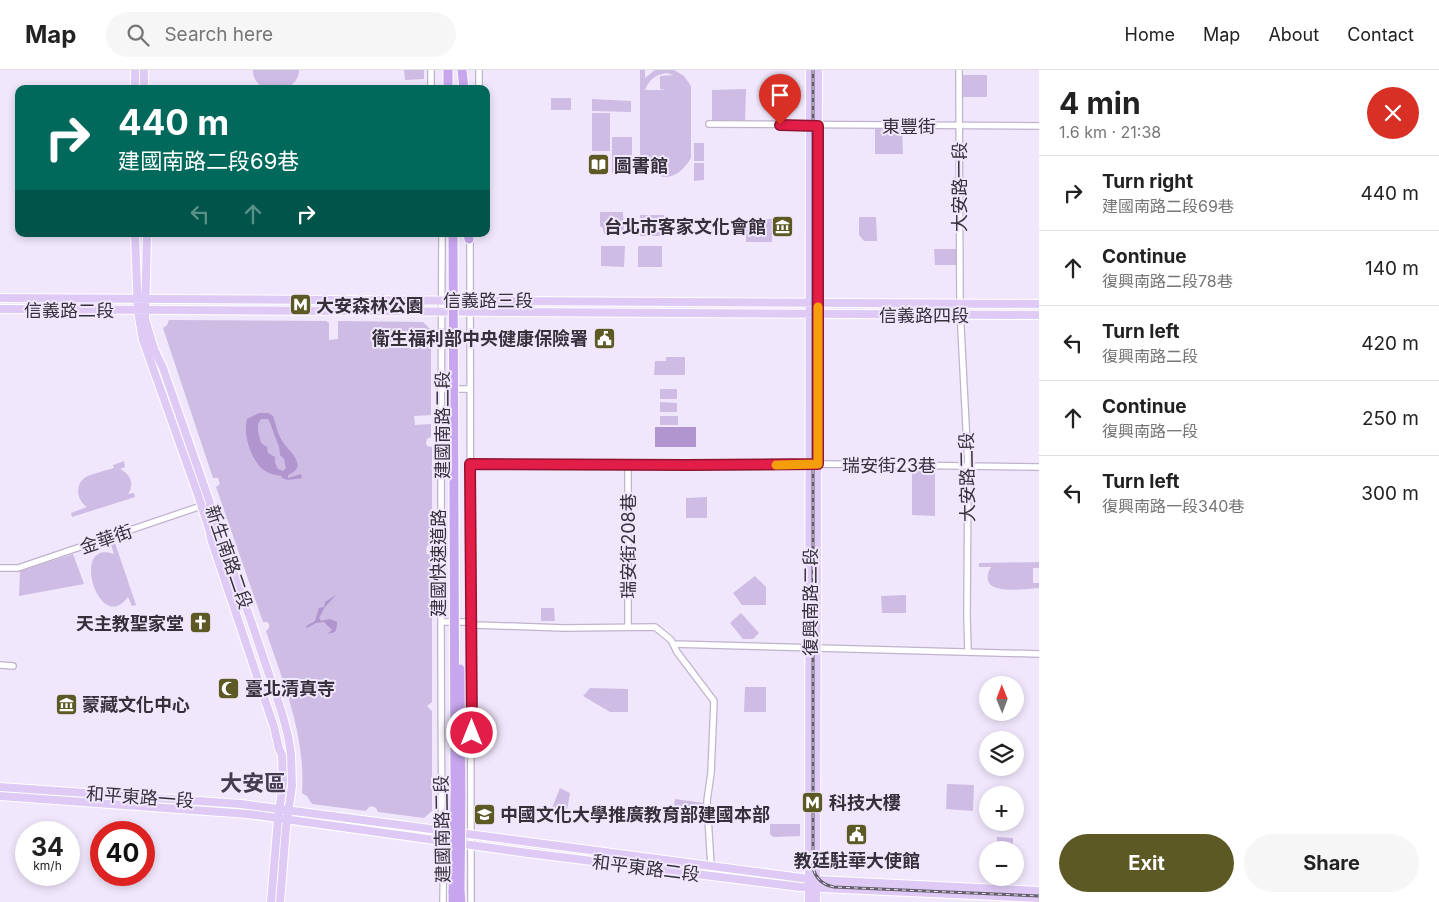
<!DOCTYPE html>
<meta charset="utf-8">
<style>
:root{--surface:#fff;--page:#f6f6f6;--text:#222;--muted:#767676;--line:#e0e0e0;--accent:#5c5925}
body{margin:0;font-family:Inter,"Noto Sans TC",sans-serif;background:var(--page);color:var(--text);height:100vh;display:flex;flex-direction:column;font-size:19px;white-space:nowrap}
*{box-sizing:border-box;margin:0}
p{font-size:16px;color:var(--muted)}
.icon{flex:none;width:28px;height:28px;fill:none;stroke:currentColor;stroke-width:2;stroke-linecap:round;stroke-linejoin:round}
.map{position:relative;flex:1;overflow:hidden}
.sheet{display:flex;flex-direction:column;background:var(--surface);width:400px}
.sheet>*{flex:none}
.guide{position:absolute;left:15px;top:15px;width:475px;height:152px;border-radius:10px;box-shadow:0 2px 8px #0003;background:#00695c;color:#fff;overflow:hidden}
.needle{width:32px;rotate:359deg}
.controls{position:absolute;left:979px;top:606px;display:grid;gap:10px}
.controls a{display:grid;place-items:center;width:45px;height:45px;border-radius:50%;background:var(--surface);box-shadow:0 2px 8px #0003;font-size:25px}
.speed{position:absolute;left:15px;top:751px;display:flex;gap:10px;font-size:25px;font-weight:700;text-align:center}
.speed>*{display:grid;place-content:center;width:65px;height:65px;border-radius:50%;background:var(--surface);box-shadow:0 2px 8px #0003;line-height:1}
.speed small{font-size:12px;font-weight:400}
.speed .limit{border:8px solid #d22;background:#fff;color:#111}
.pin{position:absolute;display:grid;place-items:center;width:42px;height:42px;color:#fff;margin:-51px -21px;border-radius:50% 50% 50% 0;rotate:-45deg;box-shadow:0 0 5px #0007}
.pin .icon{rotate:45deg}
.me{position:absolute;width:55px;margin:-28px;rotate:0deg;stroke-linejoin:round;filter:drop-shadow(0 0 4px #0008)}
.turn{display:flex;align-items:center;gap:18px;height:105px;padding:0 20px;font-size:22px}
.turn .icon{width:65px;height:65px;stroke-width:2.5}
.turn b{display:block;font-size:35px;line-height:42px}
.lanes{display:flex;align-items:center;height:48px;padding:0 20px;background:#0003;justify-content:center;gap:25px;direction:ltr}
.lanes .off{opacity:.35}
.round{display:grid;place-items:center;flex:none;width:52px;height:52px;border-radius:26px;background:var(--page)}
.overview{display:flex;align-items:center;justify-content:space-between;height:85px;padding:0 20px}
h1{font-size:30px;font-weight:700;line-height:38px}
.action{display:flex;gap:10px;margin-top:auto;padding:10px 20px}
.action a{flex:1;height:58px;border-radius:30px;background:var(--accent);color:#fff;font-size:20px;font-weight:700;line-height:58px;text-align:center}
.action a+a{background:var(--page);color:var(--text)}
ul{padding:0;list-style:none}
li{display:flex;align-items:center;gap:15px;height:75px;padding:0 20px;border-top:1px solid var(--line)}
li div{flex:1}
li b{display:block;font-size:19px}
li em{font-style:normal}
header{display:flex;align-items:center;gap:30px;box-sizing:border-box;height:70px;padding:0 25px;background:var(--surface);border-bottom:1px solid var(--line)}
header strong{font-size:24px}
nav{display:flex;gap:28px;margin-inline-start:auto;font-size:18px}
.search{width:350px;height:45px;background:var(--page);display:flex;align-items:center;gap:12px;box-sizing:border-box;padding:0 18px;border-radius:28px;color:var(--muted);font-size:19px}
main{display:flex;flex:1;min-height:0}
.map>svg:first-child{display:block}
.green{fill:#cebce4;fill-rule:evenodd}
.water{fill:#b095cf;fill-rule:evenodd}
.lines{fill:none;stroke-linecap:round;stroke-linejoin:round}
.minor-casing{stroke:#bfb3cd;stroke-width:8}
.major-casing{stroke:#fff;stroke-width:10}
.highway-casing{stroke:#fff;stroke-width:11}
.minor{stroke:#fff;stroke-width:5.5}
.major{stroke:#decaf5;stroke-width:8}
.highway{stroke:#c8a6ef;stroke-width:9}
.rail-casing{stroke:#645e6b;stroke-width:3}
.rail{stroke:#f0e7fc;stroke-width:1;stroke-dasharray:4;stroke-linecap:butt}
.highway-bridge-casing{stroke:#fff;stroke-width:11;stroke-linecap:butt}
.highway-bridge{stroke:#c8a6ef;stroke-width:9}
.route-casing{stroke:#92132f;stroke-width:12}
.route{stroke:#e11d48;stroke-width:9}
.slow{stroke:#f59e0b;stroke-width:9}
.labels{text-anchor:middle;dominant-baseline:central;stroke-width:4;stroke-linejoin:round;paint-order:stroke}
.street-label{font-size:18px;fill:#35303a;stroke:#f0e7fc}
.poi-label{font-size:18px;font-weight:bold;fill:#35303a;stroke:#f0e7fc;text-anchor:start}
.district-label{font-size:22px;font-weight:bold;fill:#453c51;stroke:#f0e7fc}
</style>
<header>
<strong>Map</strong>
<div class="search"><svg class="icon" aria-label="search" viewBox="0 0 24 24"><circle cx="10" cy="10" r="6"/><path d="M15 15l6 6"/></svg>Search here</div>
<nav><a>Home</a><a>Map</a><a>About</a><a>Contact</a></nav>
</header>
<main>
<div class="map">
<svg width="1039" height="832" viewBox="0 0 1039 832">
<rect width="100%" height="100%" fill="#f0e7fc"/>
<!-- green -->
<path class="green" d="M253,0h46c0,26 -47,26 -46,0z
M404,0h20v9l-19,1z
M640,0h5v8l10,-8h19l10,6 7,10v72c-12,20 -28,26 -46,9v5h-5zM666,3l8,2 -14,1v13l6,1h-21c4,-10 10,-15 21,-17z
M960,5h27v22h-27z
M746,19l-1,32h-33v-31z
M551,28h20v12h-20z
M592,29l39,2v11l-39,-1z
M592,43h18v38h-18z
M875,59l27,1 1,24h-28z
M612,67h20v36h-20z
M694,73h10v18h-10z
M694,93h10v17l-10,1z
M600,142h23l1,23 -20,-1 -1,-6 -3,-2z
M640,145h24v21h-24z
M859,147h17l1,24h-13l-5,-6z
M746,149h26v23h-26z
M601,176h24l-1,21 -23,-1z
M638,176h24v21h-24z
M934,179h22v16h-21z
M169,250l157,1 3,2v17l9,-1v-18l85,1 8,8v85l-17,1 1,9 16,-1v13l-4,2 -1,4 1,3 5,1v96l-5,3 -1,4 1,4 5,2v146l-5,4 5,5v100l-8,7 -46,-6 -2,-4 -4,-2 -3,1 -3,4 -54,-7 -5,-8 -5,-3c4,-58 -19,-111 -36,-162l3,-3v-4l-2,-2h-4l-47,-135 4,-3 -2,-6h-5l-50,-150 4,-3z
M666,287h19v18h-31l1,-14h11z
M660,319h17v10h-17z
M660,332l17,1v9h-17z
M660,346h18v9h-18z
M124,391l1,6 -5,2c10,5 15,15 8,25l6,-1 1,4 -63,20 -1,-4 16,-6c-10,-6 -13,-23 -1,-30 8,-4 19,-6 28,-9l-1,-3z
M912,399h23v47l-23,-1z
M707,427v21h-21v-20z
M115,473l21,62 -4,1 -4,-9c-29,40 -59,-59 -14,-43l-3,-9z
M73,484l11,30 -65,12 1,-25z
M1039,492v6h-6v15h6v5c-15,1 -65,9 -48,-21h-12v-4z
M755,506l11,11v18h-24l-9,-12z
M906,525v18h-24l-1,-17z
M541,538h13l1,13h-14z
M741,543l18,20 -6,6h-10l-13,-16z
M745,617h21v25h-22z
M590,618l38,1v23h-18l-27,-16z
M947,714l27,1 -1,26 -27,-2z
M560,718l10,5 -3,17 -15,-2z
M675,729l29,4 1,15 -32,-3z
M770,754h30v12l-27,1 -3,-3z
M997,767l16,1v12h-16z"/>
<!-- water -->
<path class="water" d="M259,343h9l5,3c3,8 4,16 8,23 5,11 30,26 7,36v3l13,-4 1,4c-9,1 -14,4 -21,-1l1,-1c-8,-1 -16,-3 -22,-9 -10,-12 -17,-33 -13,-48zM261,349h7l2,4 9,24 1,8 4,4 2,9 -3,3 -5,-2 -3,-6v-6l-7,-4 -1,-6 -6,-4 -3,-12v-7z
M655,357h41v20h-41z
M336,525l-11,12 -6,11 2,3 9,-2 7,3v4l-2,6 -8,2 5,-4 -8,-8 -8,1 -9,5 -1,-2 9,-5 4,-13 5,-1 1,-5z"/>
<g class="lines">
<defs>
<path id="minor" d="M431,0v19
M479,0v19
M959,0l1,239 8,156 -1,152 1,35
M709,54l330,2
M442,164c-1,197 -2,393 0,590l2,7 -1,71
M470,166l1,666
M441,319h28
M470,394l237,1 117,-1 215,3
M628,395v162
M0,498h18l192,-65
M441,552h31l3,3 89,3 91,-1 16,13 6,12 37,49 -3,72 -4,28 4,65 -1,10
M673,574l366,10
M0,595l13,1"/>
<path id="major" d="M135,0v19
M144,0v19
M135,164l3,77 5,29 55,155 12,37 1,7 63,188 5,22 3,6 1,28 -5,36 -7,83
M147,164l-2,85 9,30 9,19 47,135v6l19,56 5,9 16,44 32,95 6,23 3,18 1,32 -6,42 -6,74
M0,228l1039,6
M0,239l1039,6
M0,717l241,17 576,76 222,11
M0,726l248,18 280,39 272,34 239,11
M809,832l1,-832
M816,832l2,-832"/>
<path id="highway" d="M462,0l2,19
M448,19v-19
M468,164l1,5
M444,761l6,-30
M460,821l1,11
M453,832v-11"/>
</defs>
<!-- minor casing -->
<use href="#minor" class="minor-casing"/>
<!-- major casing -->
<use href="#major" class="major-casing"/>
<!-- highway casing -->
<use href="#highway" class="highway-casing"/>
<!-- minor -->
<use href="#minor" class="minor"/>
<!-- major -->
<use href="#major" class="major"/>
<!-- highway -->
<use href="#highway" class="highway"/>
<defs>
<path id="rail" d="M813,0v798c3,11 10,17 21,19l205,9"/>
</defs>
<!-- rail casing -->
<use href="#rail" class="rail-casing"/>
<!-- rail -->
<use href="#rail" class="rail"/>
<defs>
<path id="highway-bridge" d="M453,164l2,563 -2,94
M460,821l1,-94 -1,-128"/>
</defs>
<!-- highway-bridge casing -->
<use href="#highway-bridge" class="highway-bridge-casing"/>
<!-- highway-bridge -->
<use href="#highway-bridge" class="highway-bridge"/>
</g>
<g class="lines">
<defs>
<path id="route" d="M472,663l-2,-269 217,1 131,-1v-338l-38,-1"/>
</defs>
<!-- route casing -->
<use href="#route" class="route-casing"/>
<!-- route -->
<use href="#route" class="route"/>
<!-- slow -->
<path class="slow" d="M776,395l42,-1v-157"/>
</g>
<!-- icons -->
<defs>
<symbol id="library-square" viewBox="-11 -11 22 22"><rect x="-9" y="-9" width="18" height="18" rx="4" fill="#5c5925" stroke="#f0e7fc"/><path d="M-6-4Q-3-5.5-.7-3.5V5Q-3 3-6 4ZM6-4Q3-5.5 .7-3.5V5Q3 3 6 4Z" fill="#fff"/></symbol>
<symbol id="museum-square" viewBox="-11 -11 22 22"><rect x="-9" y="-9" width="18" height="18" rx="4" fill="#5c5925" stroke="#f0e7fc"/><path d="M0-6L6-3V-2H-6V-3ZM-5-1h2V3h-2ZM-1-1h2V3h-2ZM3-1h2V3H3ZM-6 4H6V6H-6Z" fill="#fff"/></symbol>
<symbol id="metro-square" viewBox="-11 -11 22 22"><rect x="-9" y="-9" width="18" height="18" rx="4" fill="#5c5925" stroke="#f0e7fc"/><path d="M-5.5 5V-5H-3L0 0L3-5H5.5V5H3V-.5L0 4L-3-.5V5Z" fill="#fff"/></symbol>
<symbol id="civic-square" viewBox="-11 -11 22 22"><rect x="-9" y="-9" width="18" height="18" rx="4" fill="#5c5925" stroke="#f0e7fc"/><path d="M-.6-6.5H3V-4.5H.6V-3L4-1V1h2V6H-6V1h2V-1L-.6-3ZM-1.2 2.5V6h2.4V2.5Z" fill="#fff"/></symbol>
<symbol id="church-square" viewBox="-11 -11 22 22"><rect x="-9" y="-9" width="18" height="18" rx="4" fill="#5c5925" stroke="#f0e7fc"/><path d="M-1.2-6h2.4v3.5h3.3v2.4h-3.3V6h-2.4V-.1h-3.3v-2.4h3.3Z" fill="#fff"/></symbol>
<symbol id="mosque-square" viewBox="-11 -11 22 22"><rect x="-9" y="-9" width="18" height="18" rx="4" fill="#5c5925" stroke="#f0e7fc"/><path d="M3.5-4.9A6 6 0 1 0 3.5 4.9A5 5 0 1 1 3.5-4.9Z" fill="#fff"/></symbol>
<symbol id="university-square" viewBox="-11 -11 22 22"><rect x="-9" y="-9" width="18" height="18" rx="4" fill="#5c5925" stroke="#f0e7fc"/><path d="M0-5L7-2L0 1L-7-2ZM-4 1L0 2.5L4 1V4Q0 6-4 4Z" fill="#fff"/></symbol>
</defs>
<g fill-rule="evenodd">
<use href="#library-square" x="586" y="82" width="25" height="25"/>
<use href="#museum-square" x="770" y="144" width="25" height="25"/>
<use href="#metro-square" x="288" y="222" width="25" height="25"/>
<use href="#civic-square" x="592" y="256" width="25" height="25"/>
<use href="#church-square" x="188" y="540" width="25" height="25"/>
<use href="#mosque-square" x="216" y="606" width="25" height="25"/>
<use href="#museum-square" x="54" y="622" width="25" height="25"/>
<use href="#metro-square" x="800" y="720" width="25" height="25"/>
<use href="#university-square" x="472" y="732" width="25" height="25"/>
<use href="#civic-square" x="844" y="752" width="25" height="25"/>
</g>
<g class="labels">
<!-- street labels -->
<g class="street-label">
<text x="909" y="56">東豐街</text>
<text transform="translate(959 117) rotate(-90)">大安路一段</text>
<text x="488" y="230">信義路三段</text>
<text x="69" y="240">信義路二段</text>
<text x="924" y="245">信義路四段</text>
<text transform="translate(442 355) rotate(-90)">建國南路二段</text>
<text x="889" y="395">瑞安街23巷</text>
<text transform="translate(967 407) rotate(-91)">大安路二段</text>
<text transform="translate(106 469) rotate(-19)">金華街</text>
<text transform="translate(628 476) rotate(-90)">瑞安街208巷</text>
<text transform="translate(229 487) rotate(71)">新生南路二段</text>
<text transform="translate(438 493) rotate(-90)">建國快速道路</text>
<text transform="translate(810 532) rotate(-90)">復興南路二段</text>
<text transform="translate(140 727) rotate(4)">和平東路一段</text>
<text transform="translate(442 759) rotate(-91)">建國南路二段</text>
<text transform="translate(646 798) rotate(7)">和平東路二段</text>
</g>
<!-- poi labels -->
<g class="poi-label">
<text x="614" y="95">圖書館</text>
<text x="766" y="156" text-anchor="end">台北市客家文化會館</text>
<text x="316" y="235">大安森林公園</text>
<text x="588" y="268" text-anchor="end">衛生福利部中央健康保險署</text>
<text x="184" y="553" text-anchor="end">天主教聖家堂</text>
<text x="245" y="618">臺北清真寺</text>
<text x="82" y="634">蒙藏文化中心</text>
<text x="829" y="732">科技大樓</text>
<text x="500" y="744">中國文化大學推廣教育部建國本部</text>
<text x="857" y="790" text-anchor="middle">教廷駐華大使館</text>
</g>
<!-- district labels -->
<g class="district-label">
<text x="253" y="713">大安區</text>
</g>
</g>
</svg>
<div class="controls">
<a><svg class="needle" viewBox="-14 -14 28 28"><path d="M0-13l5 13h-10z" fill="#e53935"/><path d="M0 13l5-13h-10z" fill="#767676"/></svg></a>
<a><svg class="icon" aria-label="layers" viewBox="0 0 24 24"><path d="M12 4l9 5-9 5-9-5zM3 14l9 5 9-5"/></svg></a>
<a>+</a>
<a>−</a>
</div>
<div class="speed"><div>34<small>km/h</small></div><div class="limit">40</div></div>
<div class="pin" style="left:780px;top:55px;background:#d93025"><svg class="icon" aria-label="arrive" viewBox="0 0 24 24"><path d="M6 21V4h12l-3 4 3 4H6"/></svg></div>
<svg class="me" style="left:472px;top:663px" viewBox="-20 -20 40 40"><circle r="17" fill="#e11d48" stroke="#fff" stroke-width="3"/><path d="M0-11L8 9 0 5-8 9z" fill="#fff"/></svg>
<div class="guide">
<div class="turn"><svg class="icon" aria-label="right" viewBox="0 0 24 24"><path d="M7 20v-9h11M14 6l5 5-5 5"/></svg><div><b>440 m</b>建國南路二段69巷</div></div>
<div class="lanes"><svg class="icon off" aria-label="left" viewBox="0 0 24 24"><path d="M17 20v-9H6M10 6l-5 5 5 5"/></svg><svg class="icon off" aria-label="ahead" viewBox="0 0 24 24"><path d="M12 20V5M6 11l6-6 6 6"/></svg><svg class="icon" aria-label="right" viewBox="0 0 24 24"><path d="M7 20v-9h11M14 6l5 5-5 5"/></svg></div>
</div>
</div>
<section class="sheet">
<div class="overview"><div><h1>4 min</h1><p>1.6 km · 21:38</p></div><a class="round" style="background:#d93025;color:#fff"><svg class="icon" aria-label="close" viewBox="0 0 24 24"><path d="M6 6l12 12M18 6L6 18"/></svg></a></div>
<ul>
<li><svg class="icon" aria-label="right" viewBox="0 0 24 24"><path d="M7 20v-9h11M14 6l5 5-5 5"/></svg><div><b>Turn right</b><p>建國南路二段69巷</p></div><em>440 m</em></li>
<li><svg class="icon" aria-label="ahead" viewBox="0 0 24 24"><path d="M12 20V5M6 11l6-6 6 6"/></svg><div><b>Continue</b><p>復興南路二段78巷</p></div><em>140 m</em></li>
<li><svg class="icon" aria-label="left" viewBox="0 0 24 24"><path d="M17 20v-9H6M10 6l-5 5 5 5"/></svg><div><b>Turn left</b><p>復興南路二段</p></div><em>420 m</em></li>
<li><svg class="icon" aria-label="ahead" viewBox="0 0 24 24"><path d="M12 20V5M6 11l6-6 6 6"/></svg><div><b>Continue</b><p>復興南路一段</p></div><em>250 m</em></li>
<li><svg class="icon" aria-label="left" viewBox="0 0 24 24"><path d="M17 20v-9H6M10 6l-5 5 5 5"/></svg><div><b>Turn left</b><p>復興南路一段340巷</p></div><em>300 m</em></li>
</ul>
<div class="action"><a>Exit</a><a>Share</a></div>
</section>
</main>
